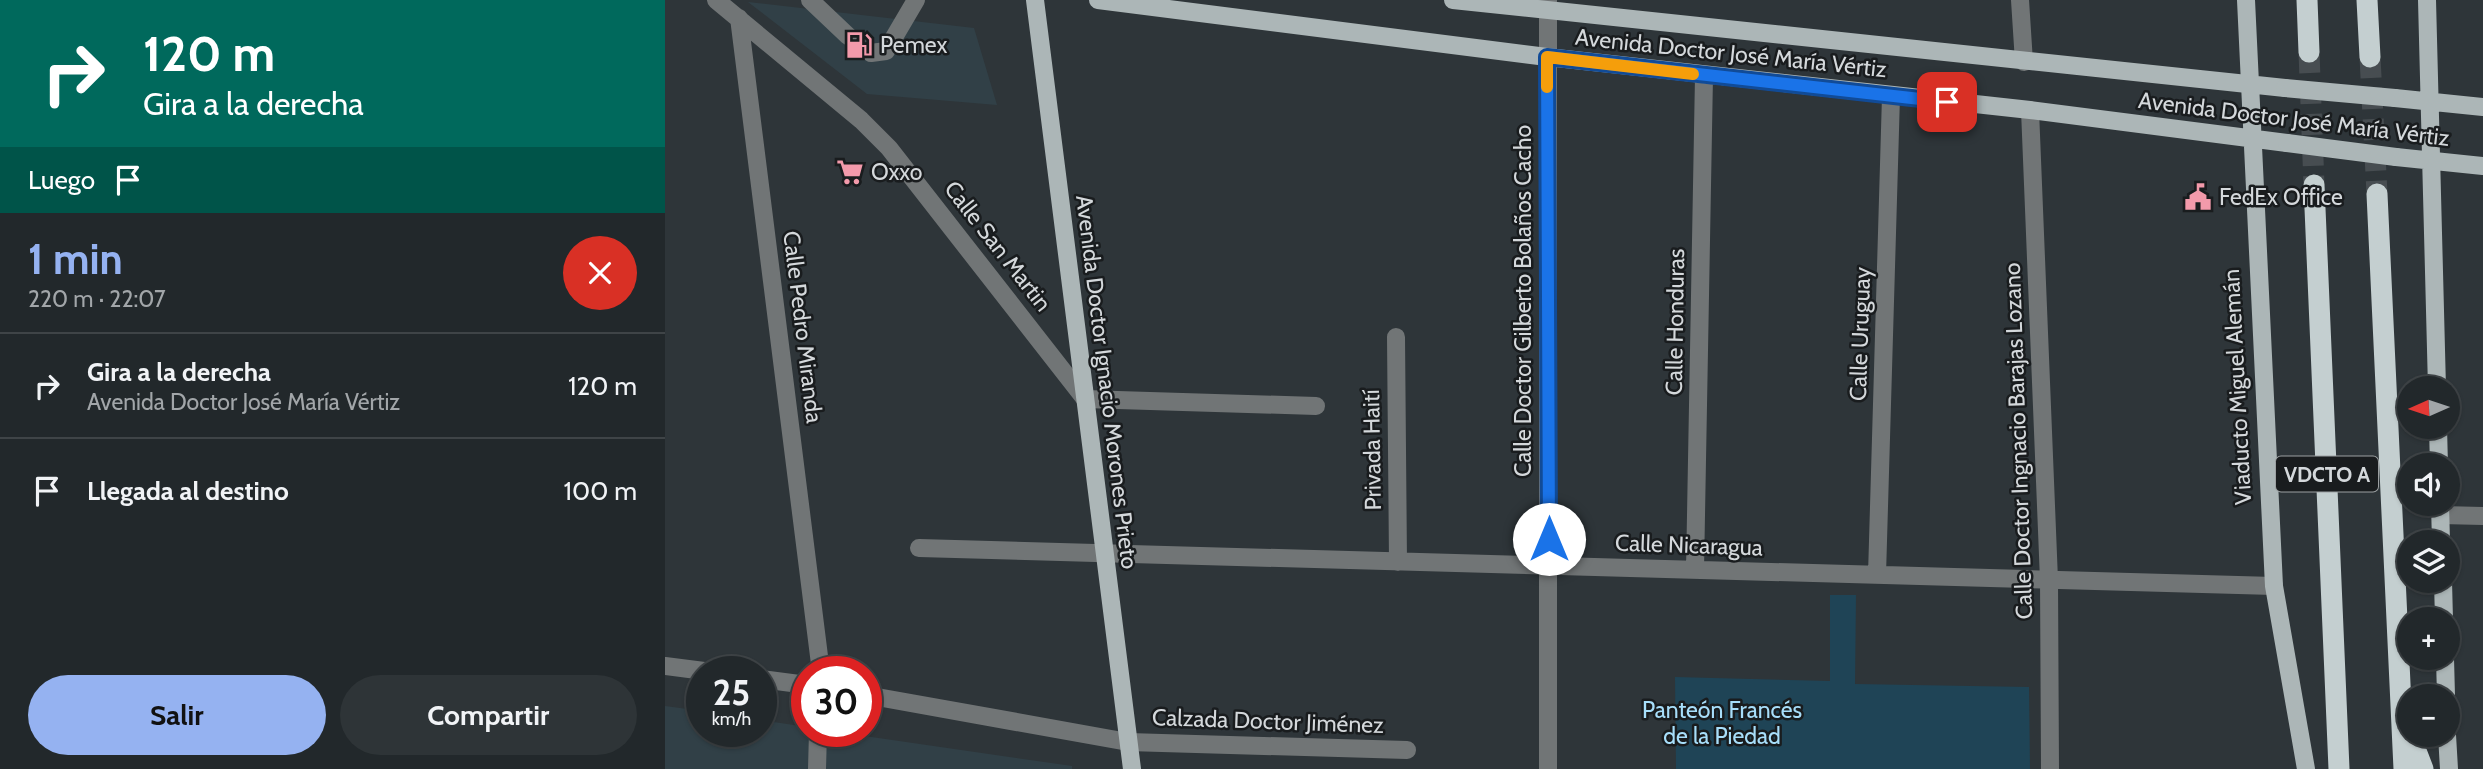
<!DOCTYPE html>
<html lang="es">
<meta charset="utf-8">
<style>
:root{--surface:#22282b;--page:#2e3437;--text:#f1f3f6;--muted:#a2a6a9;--line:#3f4447;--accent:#95b2f1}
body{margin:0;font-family:Cabin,sans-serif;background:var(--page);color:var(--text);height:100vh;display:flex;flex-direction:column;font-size:26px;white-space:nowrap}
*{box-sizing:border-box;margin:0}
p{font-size:23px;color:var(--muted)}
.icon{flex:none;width:38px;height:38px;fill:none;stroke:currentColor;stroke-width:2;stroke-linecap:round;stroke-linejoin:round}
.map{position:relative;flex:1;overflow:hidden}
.drawer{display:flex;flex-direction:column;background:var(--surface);width:665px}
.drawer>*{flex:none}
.guide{background:#00695c;color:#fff;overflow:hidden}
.needle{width:46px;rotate:267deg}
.tools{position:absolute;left:1732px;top:376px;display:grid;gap:14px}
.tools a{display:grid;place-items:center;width:63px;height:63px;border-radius:50%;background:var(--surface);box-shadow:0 2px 5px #0004,0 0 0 2px var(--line);font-size:35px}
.speed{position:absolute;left:21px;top:656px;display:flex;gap:14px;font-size:35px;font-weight:700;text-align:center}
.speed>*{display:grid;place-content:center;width:91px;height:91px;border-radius:50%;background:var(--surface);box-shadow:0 2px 5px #0004,0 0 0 2px var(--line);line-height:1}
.speed small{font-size:18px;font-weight:400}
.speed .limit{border:10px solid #d22;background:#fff;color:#111}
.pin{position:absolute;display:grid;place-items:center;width:60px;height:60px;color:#fff;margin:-30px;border-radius:14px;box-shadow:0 4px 10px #0006}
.me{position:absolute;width:77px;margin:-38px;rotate:0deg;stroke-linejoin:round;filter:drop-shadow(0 0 5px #0008)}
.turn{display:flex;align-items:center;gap:24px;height:147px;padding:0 28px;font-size:32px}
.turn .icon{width:91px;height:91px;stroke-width:2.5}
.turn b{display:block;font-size:49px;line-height:60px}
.then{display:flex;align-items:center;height:66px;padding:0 28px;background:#0003;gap:14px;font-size:26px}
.round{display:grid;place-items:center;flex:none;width:74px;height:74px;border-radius:37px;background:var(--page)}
.overview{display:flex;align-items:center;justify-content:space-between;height:119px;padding:0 28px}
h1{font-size:42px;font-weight:700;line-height:52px;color:var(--accent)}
.cta{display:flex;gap:14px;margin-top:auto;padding:14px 28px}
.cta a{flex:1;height:80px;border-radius:42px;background:var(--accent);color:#111;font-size:28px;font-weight:700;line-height:80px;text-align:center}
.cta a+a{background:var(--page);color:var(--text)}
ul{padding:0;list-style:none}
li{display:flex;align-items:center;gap:21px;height:105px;padding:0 28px;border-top:2px solid var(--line)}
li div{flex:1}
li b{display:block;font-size:26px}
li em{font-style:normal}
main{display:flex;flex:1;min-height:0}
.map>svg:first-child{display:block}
.built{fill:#314047}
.green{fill:#1f4456}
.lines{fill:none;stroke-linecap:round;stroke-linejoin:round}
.minor-tunnel{stroke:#474d51;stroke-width:18;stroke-dasharray:18 9;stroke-linecap:butt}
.highway-tunnel{stroke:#474d51;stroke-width:21;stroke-dasharray:21 10;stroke-linecap:butt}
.minor{stroke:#717576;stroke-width:18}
.major{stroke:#acb6b7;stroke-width:18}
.highway{stroke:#c4cfd0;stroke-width:21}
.major-bridge{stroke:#acb6b7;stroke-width:18}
.route-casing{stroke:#114b97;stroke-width:18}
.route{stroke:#1a73e8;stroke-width:12}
.slow{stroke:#f59e0b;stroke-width:12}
.labels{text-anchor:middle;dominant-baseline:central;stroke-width:5;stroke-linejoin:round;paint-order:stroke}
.shield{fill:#191c1e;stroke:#9ca0a2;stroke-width:2}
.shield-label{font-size:21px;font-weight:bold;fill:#d4d8db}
.poi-label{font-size:23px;fill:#d4d8db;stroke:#191c1e;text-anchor:start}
.street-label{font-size:23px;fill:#d4d8db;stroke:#191c1e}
.park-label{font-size:23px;fill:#a7defa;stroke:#191c1e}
</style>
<main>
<section class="drawer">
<div class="guide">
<div class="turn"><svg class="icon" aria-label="right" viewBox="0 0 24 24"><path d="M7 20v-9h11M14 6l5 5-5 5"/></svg><div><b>120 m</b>Gira a la derecha</div></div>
<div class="then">Luego<svg class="icon" aria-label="arrive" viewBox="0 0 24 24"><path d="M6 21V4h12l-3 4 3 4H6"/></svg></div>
</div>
<div class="overview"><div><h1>1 min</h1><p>220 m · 22:07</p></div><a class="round" style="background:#d93025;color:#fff"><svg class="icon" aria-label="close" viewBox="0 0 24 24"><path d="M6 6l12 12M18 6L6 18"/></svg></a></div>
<ul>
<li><svg class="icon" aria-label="right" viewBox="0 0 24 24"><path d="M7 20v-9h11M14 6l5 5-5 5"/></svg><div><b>Gira a la derecha</b><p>Avenida Doctor José María Vértiz</p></div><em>120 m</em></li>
<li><svg class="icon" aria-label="arrive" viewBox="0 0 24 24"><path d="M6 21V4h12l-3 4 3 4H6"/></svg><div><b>Llegada al destino</b></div><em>100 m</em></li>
</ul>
<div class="cta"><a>Salir</a><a>Compartir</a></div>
</section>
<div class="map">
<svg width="1818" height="769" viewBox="0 0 1818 769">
<rect width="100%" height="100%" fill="#2e3539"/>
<!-- built -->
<path class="built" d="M83,2l226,26 23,77 -130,-11z
M0,706l37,5v21h59v-12l46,7v5h30l235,34v3h-407z"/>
<!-- green -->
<path class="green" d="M1165,595h26l-1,89 174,3 1,82h-354l-1,-92 155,4z"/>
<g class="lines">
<!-- minor-tunnel -->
<path class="minor-tunnel" d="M183,36l23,17"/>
<!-- highway-tunnel -->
<path class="highway-tunnel" d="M1644,52l5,133
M1705,57l7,137"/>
<!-- minor -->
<path class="minor" d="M51,0l145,120 28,28 196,251 231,7
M145,0l38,36
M883,0v769
M1355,0l4,62
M74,18l82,654
M206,53l15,-2 30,-51
M1365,110l19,470 1,189
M731,337l2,225
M1776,515l42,1
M254,548l1355,38
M1030,570l9,-494
M1212,575l14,-479
M0,666l47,6
M96,679l46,6
M201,695l262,47 279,8
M152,769l1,-37"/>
<!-- major -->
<path class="major" d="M370,0l97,769
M433,0l449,57 483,53 257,33
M788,0l832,88
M1581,0l28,586 32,183
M1762,0l10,388
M1730,98l88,9
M1731,157l87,9
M1773,427l1,39
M1775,504l1,38
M1778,581l1,39
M1780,658l1,38
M1782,735l2,34"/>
<!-- highway -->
<path class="highway" d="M1642,0l2,52
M1702,0l3,57
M1649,185l25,584
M1712,194l27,575
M1745,735l13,34"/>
<!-- major-bridge -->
<path class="major-bridge" d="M1620,88l110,10
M1622,143l109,14"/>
</g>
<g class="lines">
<defs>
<path id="route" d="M884,539l-2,-482 400,45"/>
</defs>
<!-- route casing -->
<use href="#route" class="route-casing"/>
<!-- route -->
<use href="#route" class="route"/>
<!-- slow -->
<path class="slow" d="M882,87v-30l146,17"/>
</g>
<!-- icons -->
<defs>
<symbol id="fuel-bare" viewBox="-9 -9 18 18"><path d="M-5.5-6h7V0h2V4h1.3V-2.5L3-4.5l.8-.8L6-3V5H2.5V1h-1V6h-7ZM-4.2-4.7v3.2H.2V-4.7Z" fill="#f39aab" stroke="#191c1e" stroke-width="2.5" paint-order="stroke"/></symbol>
<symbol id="supermarket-bare" viewBox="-9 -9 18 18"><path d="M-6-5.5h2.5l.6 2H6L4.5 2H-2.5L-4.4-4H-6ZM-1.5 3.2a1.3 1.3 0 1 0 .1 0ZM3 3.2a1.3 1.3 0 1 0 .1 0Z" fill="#f39aab" stroke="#191c1e" stroke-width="2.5" paint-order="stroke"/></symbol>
<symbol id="civic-bare" viewBox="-9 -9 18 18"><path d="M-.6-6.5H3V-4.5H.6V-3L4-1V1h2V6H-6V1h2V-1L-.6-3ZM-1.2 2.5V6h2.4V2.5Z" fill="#f39aab" stroke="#191c1e" stroke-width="2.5" paint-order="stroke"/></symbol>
</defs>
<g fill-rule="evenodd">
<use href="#fuel-bare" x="175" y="26" width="38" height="38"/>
<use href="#supermarket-bare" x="166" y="153" width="38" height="38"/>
<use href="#civic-bare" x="1514" y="178" width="38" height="38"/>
</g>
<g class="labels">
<!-- shield labels -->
<rect class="shield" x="1611" y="456.5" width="102" height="35" rx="5"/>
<g class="shield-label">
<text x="1662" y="474">VDCTO A</text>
</g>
<!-- poi labels -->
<g class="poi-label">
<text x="215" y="45">Pemex</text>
<text x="206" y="172">Oxxo</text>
<text x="1554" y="197">FedEx Office</text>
</g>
<!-- street labels -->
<g class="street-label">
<text transform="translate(1066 53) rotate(6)">Avenida Doctor José María Vértiz</text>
<text transform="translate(1629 119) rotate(7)">Avenida Doctor José María Vértiz</text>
<text transform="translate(333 246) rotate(52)">Calle San Martin</text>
<text transform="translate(858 301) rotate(-90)">Calle Doctor Gilberto Bolaños Cacho</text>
<text transform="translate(1010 322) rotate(-89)">Calle Honduras</text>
<text transform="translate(138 327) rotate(83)">Calle Pedro Miranda</text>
<text transform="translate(1195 334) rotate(-88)">Calle Uruguay</text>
<text transform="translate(442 382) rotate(83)">Avenida Doctor Ignacio Morones Prieto</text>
<text transform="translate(1572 387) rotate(-93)">Viaducto Miguel Alemán</text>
<text transform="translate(1353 441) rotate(-92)">Calle Doctor Ingnacio Barajas Lozano</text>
<text transform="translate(707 450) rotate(-91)">Privada Haití</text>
<text transform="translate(1024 545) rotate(2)">Calle Nicaragua</text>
<text transform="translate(603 721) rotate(2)">Calzada Doctor Jiménez</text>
</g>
<!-- park labels -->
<g class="park-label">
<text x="1057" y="710">Panteón Francés<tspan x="1057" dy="26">de la Piedad</tspan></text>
</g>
</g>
</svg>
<div class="tools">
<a><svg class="needle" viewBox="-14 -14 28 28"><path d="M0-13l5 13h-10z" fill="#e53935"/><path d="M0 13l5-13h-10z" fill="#a2a6a9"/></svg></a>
<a><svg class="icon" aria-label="sound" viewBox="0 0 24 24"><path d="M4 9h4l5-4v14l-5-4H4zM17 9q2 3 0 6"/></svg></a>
<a><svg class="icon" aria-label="layers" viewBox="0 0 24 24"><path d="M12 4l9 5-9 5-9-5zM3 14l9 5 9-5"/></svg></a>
<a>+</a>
<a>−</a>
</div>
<div class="speed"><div>25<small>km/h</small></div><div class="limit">30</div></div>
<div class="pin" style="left:1282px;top:102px;background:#d93025"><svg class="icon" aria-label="arrive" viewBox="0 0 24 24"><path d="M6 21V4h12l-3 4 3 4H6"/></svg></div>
<svg class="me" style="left:884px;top:539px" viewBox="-20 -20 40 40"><circle r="19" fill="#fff"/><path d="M0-13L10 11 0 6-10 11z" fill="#1a73e8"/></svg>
</div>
</main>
